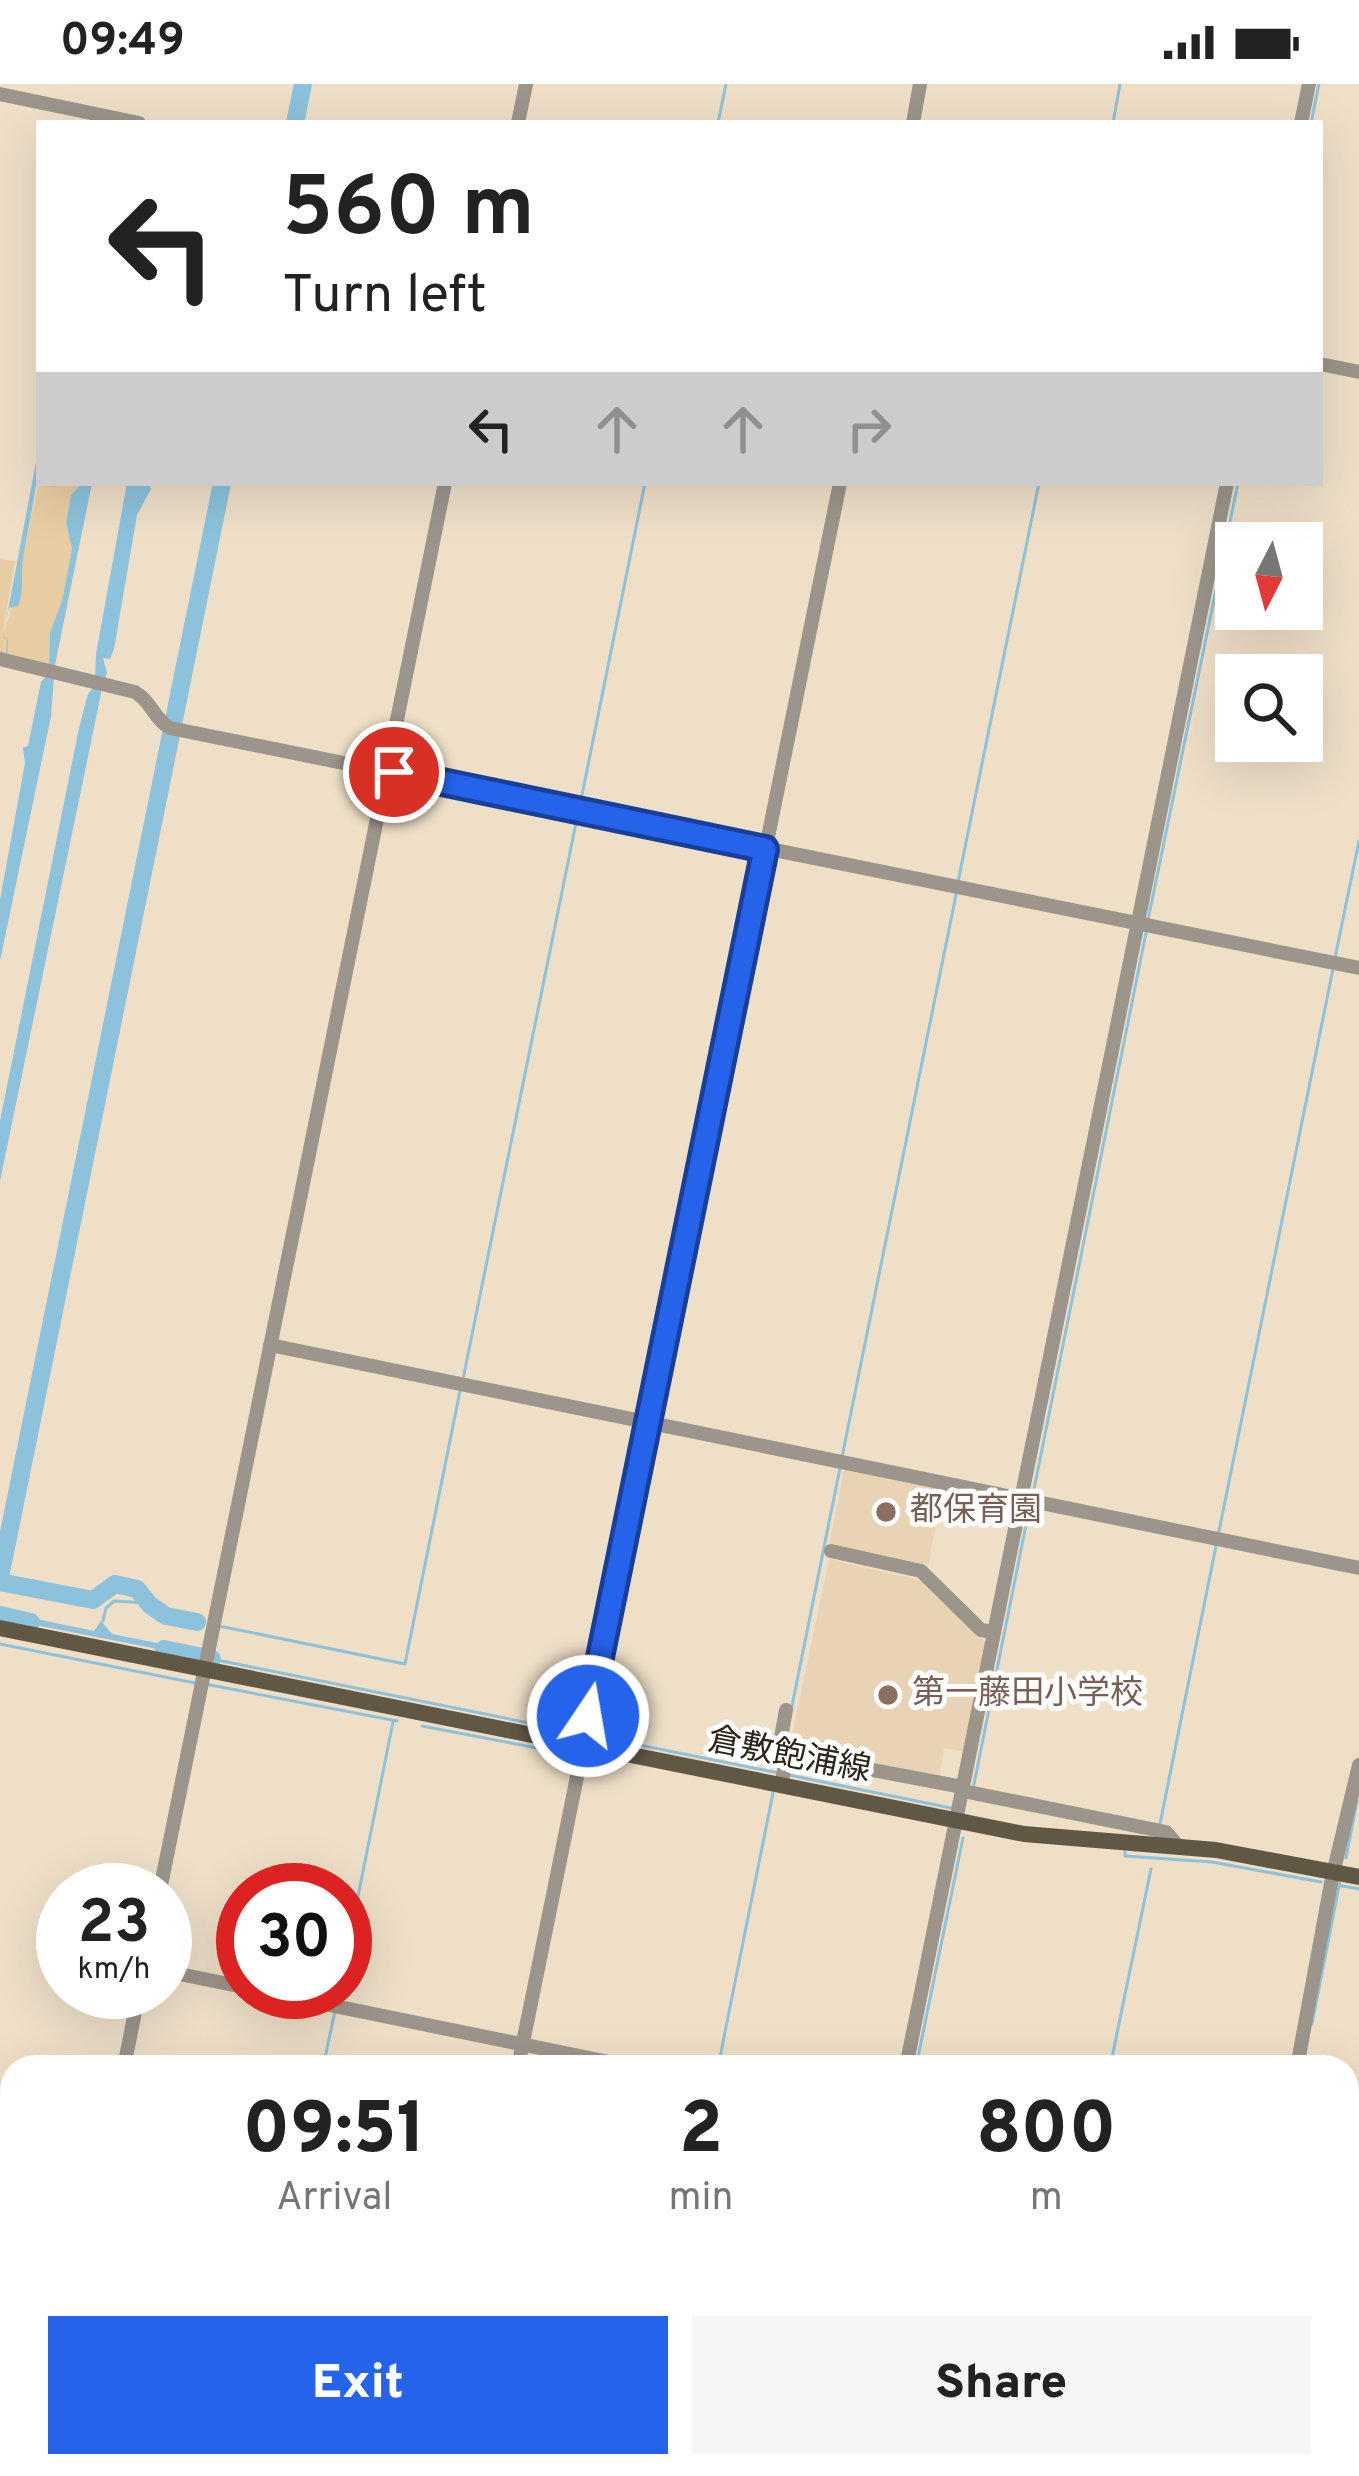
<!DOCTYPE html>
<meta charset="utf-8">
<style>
:root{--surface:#fff;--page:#f6f6f6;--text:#222;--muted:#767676;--accent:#2563eb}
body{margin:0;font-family:Overpass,"Noto Sans JP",sans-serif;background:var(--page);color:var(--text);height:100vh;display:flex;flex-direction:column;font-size:45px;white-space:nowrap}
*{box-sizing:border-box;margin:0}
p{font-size:39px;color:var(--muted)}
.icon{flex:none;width:66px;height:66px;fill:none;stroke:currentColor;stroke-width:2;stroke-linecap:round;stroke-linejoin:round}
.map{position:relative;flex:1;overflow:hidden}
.side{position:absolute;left:0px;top:1971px;width:1359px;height:423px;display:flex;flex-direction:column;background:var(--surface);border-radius:36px 36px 0 0;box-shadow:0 12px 48px #0002}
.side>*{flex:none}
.top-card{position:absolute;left:36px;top:36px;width:1287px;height:366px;border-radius:0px;box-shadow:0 12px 48px #0002;background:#fff;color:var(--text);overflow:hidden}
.needle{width:78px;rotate:186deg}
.buttons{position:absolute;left:1215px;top:438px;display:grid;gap:24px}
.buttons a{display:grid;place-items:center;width:108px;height:108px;border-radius:0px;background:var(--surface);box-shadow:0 12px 48px #0002;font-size:60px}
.speed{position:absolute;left:36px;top:1779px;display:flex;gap:24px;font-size:60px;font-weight:700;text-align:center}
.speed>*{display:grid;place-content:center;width:156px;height:156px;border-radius:50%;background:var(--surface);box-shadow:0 12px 48px #0002;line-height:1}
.speed small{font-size:30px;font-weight:400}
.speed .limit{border:18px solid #d22;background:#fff;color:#111}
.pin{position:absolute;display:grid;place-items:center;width:102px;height:102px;color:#fff;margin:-51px;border:6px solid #fff;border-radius:50%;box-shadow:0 3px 12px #0007}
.me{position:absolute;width:132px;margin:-66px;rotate:12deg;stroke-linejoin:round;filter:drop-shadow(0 0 9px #0008)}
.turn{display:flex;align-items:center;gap:42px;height:252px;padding:0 48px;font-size:54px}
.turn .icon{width:156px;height:156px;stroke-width:2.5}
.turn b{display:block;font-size:84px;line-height:102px}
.lanes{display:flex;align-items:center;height:114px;padding:0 48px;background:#0003;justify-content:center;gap:60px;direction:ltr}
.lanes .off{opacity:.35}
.eta{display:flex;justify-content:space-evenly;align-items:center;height:204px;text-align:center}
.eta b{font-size:72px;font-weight:800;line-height:84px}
.action{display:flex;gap:24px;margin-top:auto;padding:24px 48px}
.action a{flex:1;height:138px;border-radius:0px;background:var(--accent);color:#fff;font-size:48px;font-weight:800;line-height:138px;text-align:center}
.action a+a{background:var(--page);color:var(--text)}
.status{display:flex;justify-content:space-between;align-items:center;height:84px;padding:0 60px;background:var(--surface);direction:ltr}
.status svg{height:33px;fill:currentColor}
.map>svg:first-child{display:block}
.built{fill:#e8d4b5}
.green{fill:#e8cca2}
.water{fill:#8cc2db}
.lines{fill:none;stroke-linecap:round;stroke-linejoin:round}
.stream{stroke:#8cc2db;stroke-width:3}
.river{stroke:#8cc2db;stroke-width:18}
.minor{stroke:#9b958b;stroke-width:14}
.major{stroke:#615745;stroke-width:16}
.route-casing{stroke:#184099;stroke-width:30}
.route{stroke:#2563eb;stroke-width:21}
.education-dot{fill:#8d6e63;stroke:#fff;stroke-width:4.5}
.labels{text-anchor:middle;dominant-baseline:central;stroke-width:10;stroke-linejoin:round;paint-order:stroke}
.education-label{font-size:33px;fill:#785e54;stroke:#fff;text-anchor:start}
.street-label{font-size:33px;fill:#2a241b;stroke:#fff}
</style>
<div class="status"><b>09:49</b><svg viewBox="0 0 49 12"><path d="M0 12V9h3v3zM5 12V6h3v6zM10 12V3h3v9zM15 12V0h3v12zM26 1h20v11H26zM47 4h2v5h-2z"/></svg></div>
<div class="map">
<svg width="1359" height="2392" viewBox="0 0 1359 2392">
<rect width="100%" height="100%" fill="#efdfc7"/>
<!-- built -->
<path class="built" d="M844,1386l99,19 -15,77 -99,-20z
M829,1475l94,22 63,61 -21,110 -21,-4 -5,32 -150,-30z"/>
<!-- green -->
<path class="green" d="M39,397l43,2 -11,12 -5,28 6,26 -23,119 -49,-12v-97l15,2 -13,77c5,-18 21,-57 19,-72z"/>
<!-- water -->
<path class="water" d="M39,362c0,39 -10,74 -16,113 -3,17 2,30 -5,47l-9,2 -6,28 5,4 -1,18 42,10 1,-35 12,-32 10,-52 -6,-26 5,-28 11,-12h10l-38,187 -48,-13 1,-17 -4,-3z
M127,399h21l3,6 -14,26 -23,134 -4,10 -7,-1 4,15 -3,8 -9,-2 1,-25z
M47,591l7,2 -3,39 -51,245v-61l25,-137 -2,-15 5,-2 13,-64z
M94,603l8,2 -102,492v-60l79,-393 9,-34z
M13,1530l81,17 7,-10 11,13 75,15 1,6 -178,-35z"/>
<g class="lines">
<!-- stream -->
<path class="stream" d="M718,39l8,-39
M1113,39l7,-39
M1311,39l8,-39
M580,721l65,-322
M958,798l81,-399
M1148,836l90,-437
M1335,874l24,-117
M463,1295l114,-561
M842,1373l115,-567
M1033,1410l113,-561
M1218,1452l115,-567
M103,1537l3,-13 8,-7 34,2
M219,1542l186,38 55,-273
M0,1560l195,39
M212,1575l367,74
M205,1600l192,37
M791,1627l49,-243
M422,1642l152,29
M589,1651l190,38
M789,1691l162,33
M973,1705l57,-284
M1160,1740l56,-278
M1125,1768v4l87,6 109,20
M1346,1774l11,-57
M1337,1801l22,4
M345,1877l48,-239
M1312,1940l28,-143
M323,1983l12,-56
M718,1983l55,-274
M916,1983l47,-229
M1110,1983l41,-198
M240,2392l2,-10
M635,2392l2,-10
M833,2392l2,-10
M1027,2392l2,-10"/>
<!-- river -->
<path class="river" d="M295,39l8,-39
M0,1493l222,-1094
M0,1498l93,18 22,-16 22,5 13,16 16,11 31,6
M0,1531l31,7
M164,1565l48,10"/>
<!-- minor -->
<path class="minor" d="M0,10l139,29
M518,39l8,-39
M913,39l7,-39
M1301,39l8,-39
M1320,280l39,8
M0,575l135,33c16,9 19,27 35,36l1189,240
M270,1261l1089,223
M831,1467l90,20 60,59 13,2
M787,1670l176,33
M781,1702l6,-32 -8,-5 7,-39
M963,1707l203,41 13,15
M160,1806l285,-1407
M165,1887l78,16
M266,1908l367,75
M124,1983l15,-75
M518,1983l322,-1584
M906,1983l321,-1584
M1297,1983l35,-189 27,-113
M40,2392l2,-10
M434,2392l2,-10
M823,2392l2,-10
M1214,2392l2,-10"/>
<!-- major -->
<path class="major" d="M0,1544l1024,206 192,16 143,27"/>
</g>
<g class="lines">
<defs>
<path id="route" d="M394,688l371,77 -177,867"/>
</defs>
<!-- route casing -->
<use href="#route" class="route-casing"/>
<!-- route -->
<use href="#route" class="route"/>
</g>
<!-- markers -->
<g class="education-dot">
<circle cx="886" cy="1428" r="12"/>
<circle cx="888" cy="1611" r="12"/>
</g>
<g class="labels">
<!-- education labels -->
<g class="education-label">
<text x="910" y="1428">都保育園</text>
<text x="912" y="1611">第一藤田小学校</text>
</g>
<!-- street labels -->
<g class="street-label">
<text transform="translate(789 1673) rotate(11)">倉敷飽浦線</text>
</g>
</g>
</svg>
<div class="buttons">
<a><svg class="needle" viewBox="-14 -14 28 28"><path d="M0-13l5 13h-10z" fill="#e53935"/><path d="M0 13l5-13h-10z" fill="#767676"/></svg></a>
<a><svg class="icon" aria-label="search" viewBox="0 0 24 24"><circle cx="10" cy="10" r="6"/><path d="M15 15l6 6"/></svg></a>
</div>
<div class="speed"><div>23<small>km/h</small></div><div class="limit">30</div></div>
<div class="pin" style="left:394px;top:688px;background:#d93025"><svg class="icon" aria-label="arrive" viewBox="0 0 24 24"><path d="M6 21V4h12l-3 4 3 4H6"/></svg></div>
<svg class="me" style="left:588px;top:1632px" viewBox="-20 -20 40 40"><circle r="17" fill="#2563eb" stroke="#fff" stroke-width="3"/><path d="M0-11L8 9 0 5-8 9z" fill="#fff"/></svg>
<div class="top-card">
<div class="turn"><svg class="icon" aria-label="left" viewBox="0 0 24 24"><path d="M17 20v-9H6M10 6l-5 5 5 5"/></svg><div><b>560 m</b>Turn left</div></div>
<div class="lanes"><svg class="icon" aria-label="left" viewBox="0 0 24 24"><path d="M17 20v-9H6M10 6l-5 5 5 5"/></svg><svg class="icon off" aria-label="ahead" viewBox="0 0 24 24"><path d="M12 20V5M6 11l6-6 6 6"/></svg><svg class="icon off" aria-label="ahead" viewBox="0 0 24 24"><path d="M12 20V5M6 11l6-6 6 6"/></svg><svg class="icon off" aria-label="right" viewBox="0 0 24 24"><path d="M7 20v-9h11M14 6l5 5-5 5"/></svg></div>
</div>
<section class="side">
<div class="eta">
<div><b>09:51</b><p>Arrival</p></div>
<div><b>2</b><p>min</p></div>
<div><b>800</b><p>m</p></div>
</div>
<div class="action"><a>Exit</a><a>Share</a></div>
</section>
</div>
